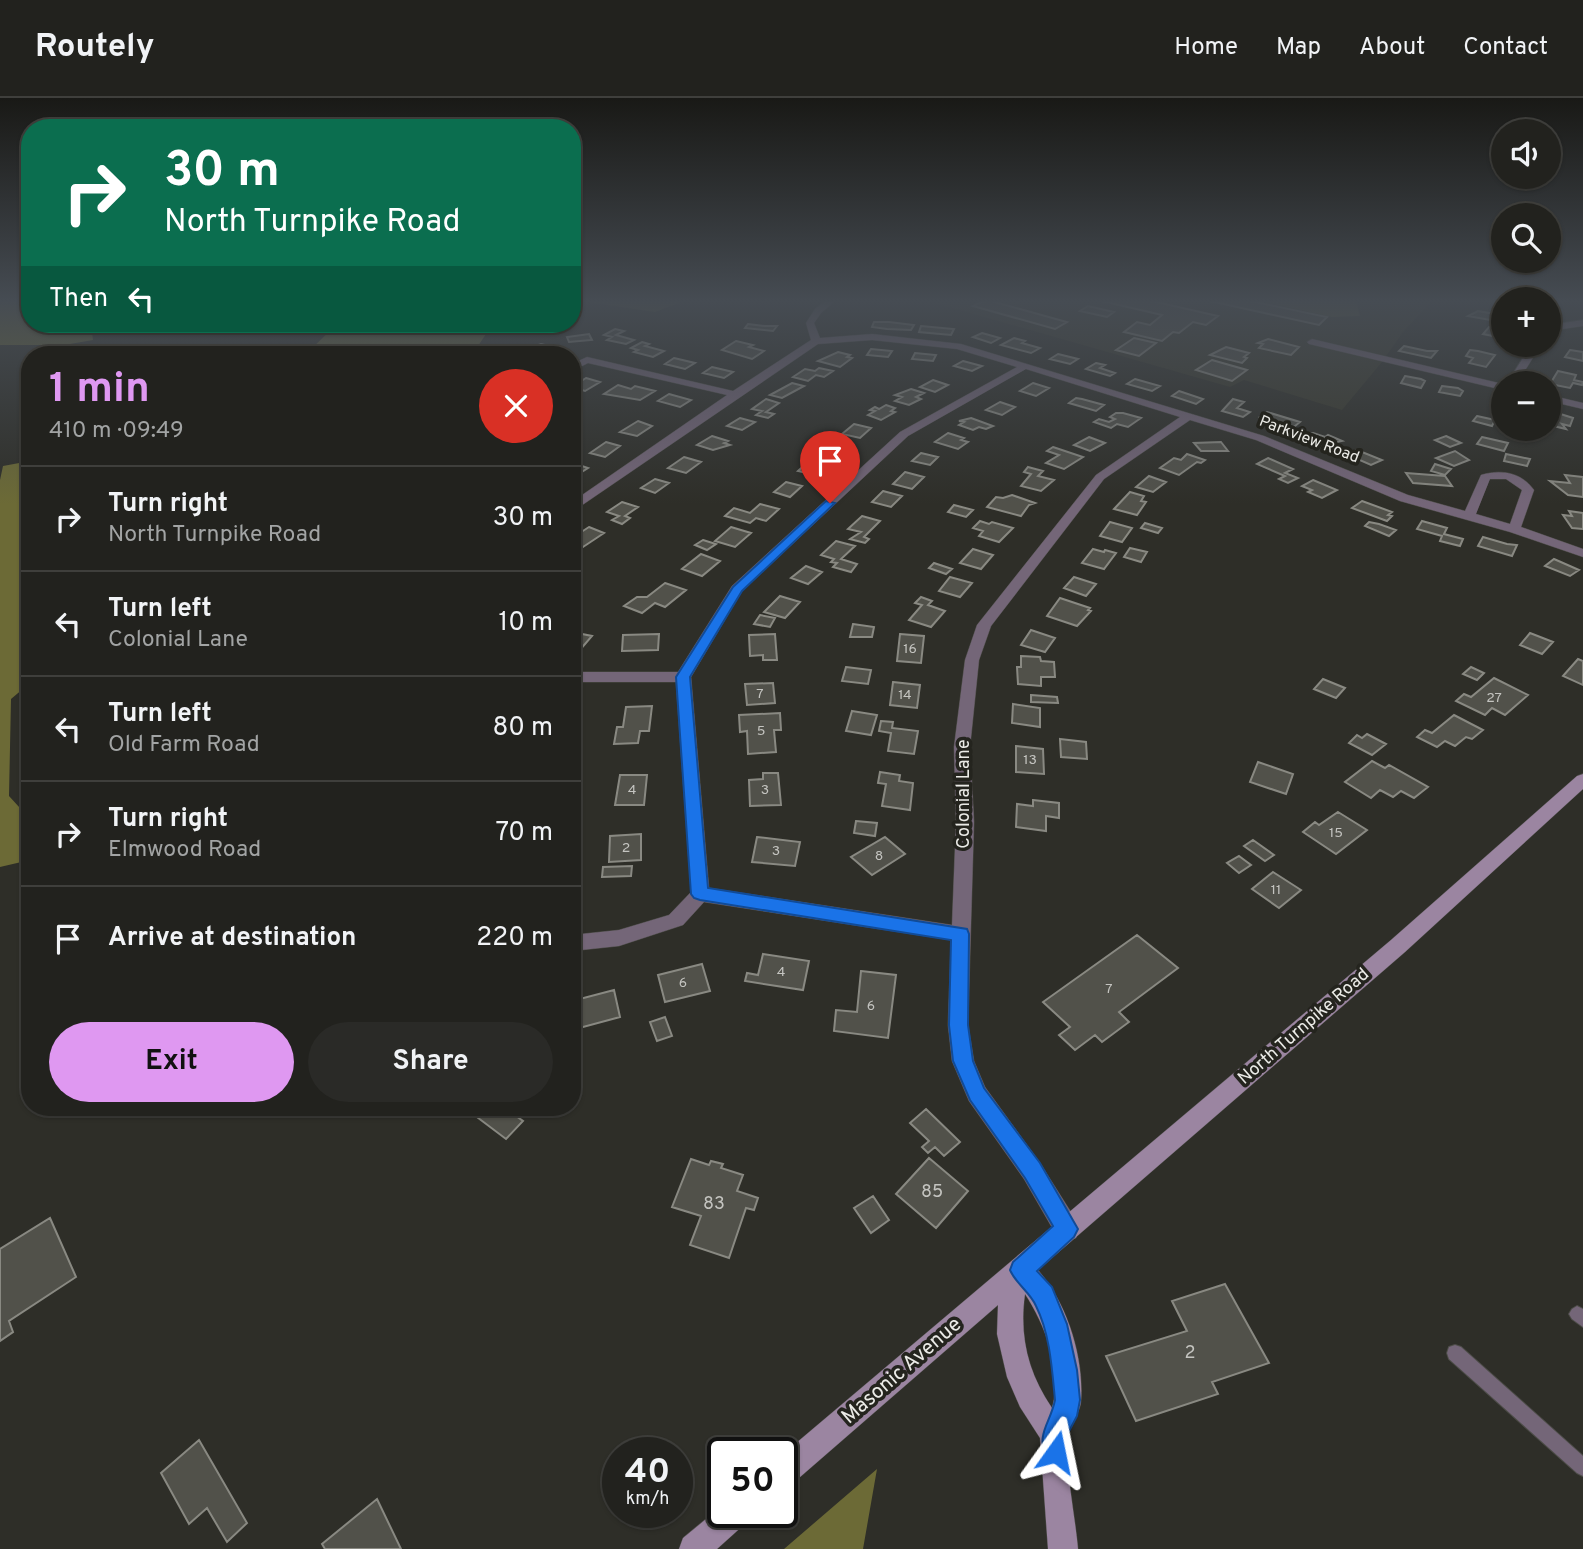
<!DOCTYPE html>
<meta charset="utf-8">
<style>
:root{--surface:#22221e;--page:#2a2a27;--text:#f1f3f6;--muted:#a2a4a4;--line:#3f3f3c;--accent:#df98f1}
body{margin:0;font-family:Overpass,sans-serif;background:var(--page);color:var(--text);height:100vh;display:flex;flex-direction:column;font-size:26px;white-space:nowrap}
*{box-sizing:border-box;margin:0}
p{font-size:23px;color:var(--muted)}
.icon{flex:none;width:38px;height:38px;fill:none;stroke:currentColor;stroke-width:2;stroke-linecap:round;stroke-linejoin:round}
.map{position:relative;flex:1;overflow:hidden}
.sheet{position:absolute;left:21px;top:248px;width:560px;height:770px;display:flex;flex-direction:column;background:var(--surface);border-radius:28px;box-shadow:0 2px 5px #0004,0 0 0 2px var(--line)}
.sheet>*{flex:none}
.banner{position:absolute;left:21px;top:21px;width:560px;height:214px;border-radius:28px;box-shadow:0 2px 5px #0004,0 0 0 2px var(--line);background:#0b6e4f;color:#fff;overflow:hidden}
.controls{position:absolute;left:1491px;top:21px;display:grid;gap:14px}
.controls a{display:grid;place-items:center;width:70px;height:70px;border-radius:50%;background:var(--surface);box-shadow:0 2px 5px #0004,0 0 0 2px var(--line);font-size:35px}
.speed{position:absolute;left:602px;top:1339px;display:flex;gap:14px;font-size:35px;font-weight:700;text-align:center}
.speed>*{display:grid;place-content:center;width:91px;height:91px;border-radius:50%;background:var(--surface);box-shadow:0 2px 5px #0004,0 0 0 2px var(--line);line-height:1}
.speed small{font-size:18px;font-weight:400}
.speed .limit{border:4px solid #111;border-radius:10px;background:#fff;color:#111}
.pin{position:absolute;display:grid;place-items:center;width:60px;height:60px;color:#fff;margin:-72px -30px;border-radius:50% 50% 50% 0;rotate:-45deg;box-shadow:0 0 7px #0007}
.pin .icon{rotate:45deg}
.me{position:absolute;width:77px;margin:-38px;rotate:12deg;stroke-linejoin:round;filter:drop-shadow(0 0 5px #0008)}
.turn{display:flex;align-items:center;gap:24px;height:147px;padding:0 28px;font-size:32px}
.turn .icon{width:91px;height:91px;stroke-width:2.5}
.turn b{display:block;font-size:49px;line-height:60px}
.then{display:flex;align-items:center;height:66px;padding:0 28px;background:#0003;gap:14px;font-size:26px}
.round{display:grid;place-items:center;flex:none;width:74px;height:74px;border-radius:37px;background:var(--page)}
.overview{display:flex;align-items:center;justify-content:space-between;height:119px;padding:0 28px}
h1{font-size:42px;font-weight:700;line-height:52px;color:var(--accent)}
.button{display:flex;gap:14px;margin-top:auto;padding:14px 28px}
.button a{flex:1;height:80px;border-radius:42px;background:var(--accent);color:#111;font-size:28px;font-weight:700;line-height:80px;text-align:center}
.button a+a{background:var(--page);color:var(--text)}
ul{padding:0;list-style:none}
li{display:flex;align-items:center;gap:21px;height:105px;padding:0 28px;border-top:2px solid var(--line)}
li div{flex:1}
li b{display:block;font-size:26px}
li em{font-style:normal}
header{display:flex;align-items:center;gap:42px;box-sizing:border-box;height:98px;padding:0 35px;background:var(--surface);border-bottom:2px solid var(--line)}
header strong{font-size:33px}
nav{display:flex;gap:38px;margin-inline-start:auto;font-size:24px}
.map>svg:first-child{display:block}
.built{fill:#39392d}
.green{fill:#5a5a36}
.forest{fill:#6c6a36}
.building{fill:#51514a;stroke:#898982;stroke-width:2}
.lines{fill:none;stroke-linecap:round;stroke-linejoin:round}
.lane-casing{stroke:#4c4c47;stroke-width:2}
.street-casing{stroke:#4c4c47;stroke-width:1}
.secondary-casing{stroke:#4c4c47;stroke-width:1}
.lane{fill:#746678;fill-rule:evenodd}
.street{fill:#746678;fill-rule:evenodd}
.secondary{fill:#9b85a1;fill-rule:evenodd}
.route{fill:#1a73e8;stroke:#114b97;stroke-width:2}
.labels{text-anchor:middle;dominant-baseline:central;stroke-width:7;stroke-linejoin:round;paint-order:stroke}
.number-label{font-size:14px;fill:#c4c4c0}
.far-street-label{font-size:16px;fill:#ebebe7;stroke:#24241e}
.street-label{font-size:18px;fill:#ebebe7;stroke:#24241e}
.near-number-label{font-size:18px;fill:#c4c4c0}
.near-street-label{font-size:21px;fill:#ebebe7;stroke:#24241e}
</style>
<header>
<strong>Routely</strong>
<nav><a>Home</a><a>Map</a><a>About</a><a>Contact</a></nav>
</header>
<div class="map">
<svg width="1583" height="1451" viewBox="0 0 1583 1451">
<rect width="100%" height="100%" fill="#2e2e28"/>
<!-- built -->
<path class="built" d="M928,203h504l-29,31 -21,30 -40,48 -98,-30 -14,7z"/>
<!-- green -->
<path class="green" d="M582,203h102l-29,11z
M1261,203h95l4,15 -28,1z"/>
<!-- forest -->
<path class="forest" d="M0,203h30v23h61l2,16 -29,5h-64z
M337,226h175l-26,10 -14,21h-167z
M30,363v222l-19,16 -2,97 21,23v41l-30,7v-387l3,-14z
M877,1371l-14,80h-79z"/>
<!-- building -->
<path class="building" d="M984,203h7l76,21 -12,7 -82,-23z
M1102,203h50l66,15 -12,9 -13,-3 -14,11 -6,-1 -11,9 -38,-9 13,-10 13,3 12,-10z
M1210,203h41l76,16 -8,8z
M1088,208l26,6 -7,5 -27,-6z
M1478,213l17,3 -5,6 -22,-4z
M874,224h15l25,3 -3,5 -24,-1 -15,-2z
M748,226l17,2h12l-4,5 -28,-3z
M921,228l33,3 -3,6 -32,-3z
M1489,229l14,3v8l-20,-4z
M615,231l9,2 -8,4 18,5 -8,4 -19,-4 5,-3 -8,-2z
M982,235l18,5 -9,5 -18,-6z
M589,236l3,6 -23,2 -2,-5z
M1014,240l11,3 -3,2 18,5 -9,5 -30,-8z
M1134,240l22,5 -17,13 -23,-6z
M1268,241l31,8 -8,8 -32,-7 4,-4 -5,-1z
M736,243l17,4 -4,2 15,4 -12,8 -30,-9z
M642,244l7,2 -4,2 19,5 -11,6 -19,-5 4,-2 -7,-2z
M541,246l12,3 -26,8 -11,-2z
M1404,248l23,5h10l-6,7 -32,-7z
M1226,249l23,6 -5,4 3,1 -5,5 -32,-8z
M871,251l21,2 -4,6 -21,-2z
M1470,252l8,1 17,4 -9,12 -17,-4 4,-5 -7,-2z
M1570,252l13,2v9l-18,-4z
M838,254l12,3 -3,2 5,1 -12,9 -22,-6z
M915,255l21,2 -3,6 -21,-2z
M1058,256l20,5 -8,5 -20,-5z
M674,260l21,5 -10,6 -20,-5z
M1212,262l35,10 -15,11 -36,-11z
M963,263l19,5 -10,5 -18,-5z
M1096,265l9,2 -5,3 15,5 -5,3 -24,-7z
M712,269l21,5 -9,6 -21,-5z
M819,270l14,3 -9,6 -8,-2 -8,6 -15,-4 12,-8 10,2z
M1558,273l18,4 -2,5 9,2 -1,3 -9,-2 -3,5 -20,-4z
M1405,278l16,3 4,2 -4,7 -20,-5z
M586,280l14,4 -15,9 -13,-4z
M1135,281l25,7 -8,5 -25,-7z
M933,282l15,5 -13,7 -15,-5z
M792,285l12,3 -22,12 -12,-3z
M1033,285l16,5 -13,8 -16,-5z
M618,287l13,4 4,-3 20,5 -15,9 -36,-6z
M1442,288l16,2 5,3 -3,5 -21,-4z
M911,291l13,4 -8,4 5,2 -12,6 -14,-4 7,-4 -7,-2z
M1179,293l24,8 -7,5 -24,-8z
M669,296l22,6 -11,7 -22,-6z
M1076,300l6,1 22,6 -8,6 -27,-8z
M766,301l13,4 -13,9 8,2 -6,4 -12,-3 6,-4 -10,-2z
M1233,301l11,3 -7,6 13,4 -7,5 -21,-6z
M1000,304l15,5 -13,8 -16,-5z
M886,307l9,3 -4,3 4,1 -14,8 -13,-5 7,-4 -5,-1 5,-3 4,2z
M1551,313l22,7 -3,8 -8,-2 4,5 -17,-4z
M1267,314l33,10 -11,9 -22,-7 5,-3 -12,-4z
M1116,315h7l18,5 -13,9 -11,-3 -6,4 -17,-6 5,-3 10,3 6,-3 -5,-2z
M1477,318l18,4 -3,6 -19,-5z
M740,320l15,4 -13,8 -15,-4z
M971,320l22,8 -7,3 -7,-2 -6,3 -14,-5 5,-3 -5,-1z
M638,323l14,5 -15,10 -17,-4z
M854,326l17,4 -11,10 -18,-4z
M948,335l16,5 -3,2 7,2 -10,7 -23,-7z
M1313,335l12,4 3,-2 14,6 -20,4 -20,-8z
M712,338l16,5 -4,2 6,2 -17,5 -16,-5z
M1446,338l15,7 -11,4 -15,-7z
M1089,339l16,6 -15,8 -16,-6z
M1482,339l26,6 -4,8 -27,-7z
M606,344l14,4 -15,11 -15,-4z
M1221,344l7,9h-27l-7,-8z
M831,346l21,5 -18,11 -17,-5z
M1053,349l30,10 -19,12 -18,-6 13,-8 -12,-4z
M1357,352l25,10 -11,5 -25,-11z
M1455,353l14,9 -15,6 -18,-8z
M921,355l17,4 -8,8 -18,-4z
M1187,356l18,6 -4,3 -4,-1 -18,13 -19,-7 14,-10 7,2z
M1506,356l24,5 -3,7 -23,-5z
M684,359l17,5 -15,11 -18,-5z
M1268,360l25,11 -8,4 13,5 -10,5 -9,-4 6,-3 -28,-12z
M810,362l18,4 -13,11 -17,-4z
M572,365h1l15,5 -16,10z
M1435,366l16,5 -6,6 -14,-4z
M1028,369l15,4 -5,5 16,4 -13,11 -20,-5 10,-12 -7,-2z
M905,374l19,5 -12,12 -19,-5z
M1406,375l39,3 7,10 -39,-3z
M1565,377l18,2v20l-15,-2 -18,-14 20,2z
M1149,378l17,6 -13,10 -17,-5z
M655,381l14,4 -14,10 -14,-5z
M1313,382l24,10 -15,8 -14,-6 4,-2 -10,-4z
M786,384l16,4 -12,11 -16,-5z
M883,393l19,5 -11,11 -19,-5z
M1130,394l14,4 -3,5 5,1 -9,13 -23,-6z
M1012,397l23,8 -6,2 -8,11 -34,-9 9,-10 7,1z
M1362,403l30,11 -4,3 4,1 -5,5 -35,-13z
M622,404l16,5 -13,9 5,2 -8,6 -10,-4 7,-4 -12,-4z
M760,406l19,5 -13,12 -10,-3 -6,5 -25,-7 9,-8 16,5z
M954,407l19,5 -7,7 -18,-5z
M1569,413l14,2v16l-11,-1 -9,-13 9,1z
M862,418l18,5 -16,16 5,2 -4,4 -15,-4 11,-7 -13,-3z
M980,423l9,3 3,-2 21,6 -14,14 -20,-6 4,-5 -10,-3z
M1422,423l25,7 -3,6 19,5 -3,7 -20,-5 2,-5 -25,-7z
M1110,424l22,6 -10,14 -22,-6z
M1369,424l10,2 17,6 -7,6 -24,-10z
M1145,425l17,5 -4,5 -17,-5z
M589,429l15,6 -21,14 -11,-4v-5z
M731,429l20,6 -16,14 -20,-6z
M1483,439l24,7 10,1 -5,11 -34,-10z
M703,442l13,4 -9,6 -12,-5z
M836,443l19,5 -14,13 16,5 -6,8 -18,-5 4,-4 -6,-1 3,-3 -13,-4z
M1130,450l17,4 -6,10 -17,-5z
M973,451l20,6 -12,14 -21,-6z
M1093,451l11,3 1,-2 11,3 -12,16 -22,-6z
M701,456l19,7 -18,15 -20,-7z
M1554,461l25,11 -9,6 -25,-10z
M934,465l18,6 -6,5 -17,-6z
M806,468l16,6 -14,12 -17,-6z
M950,479l22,6 -12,14 -21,-6z
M1074,479l22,7 -10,12 -22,-8z
M665,485l21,7 -21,17 -10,-4 -13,10 -18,-7 13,-9h10z
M780,498l20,6 -15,16 -21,-6z
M921,499l11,4 -4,4 17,6 -14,16 -22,-7 13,-15 -7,-2z
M1060,500l30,10 -2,2 3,1 -14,15 -30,-10z
M760,517l15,3 -5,9 -16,-3z
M853,526l21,3 -2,10h-22z
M1031,532l24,8 -10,14 -24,-7z
M572,534l20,4 -13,15 -7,-2z
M1530,535l23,9 -11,12 -22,-9z
M659,536l-1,16 -36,1 1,-16z
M775,536l2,26h-14v-5l-13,1 -1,-21z
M900,536l24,2 -3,27 -24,-2z
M1021,558l19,1 1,4 13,1 1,15h-14v9l-23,-2 -1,-17h4z
M1578,561l5,2v24l-20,-9z
M846,569l25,3 -3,14 -26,-3z
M1471,569l13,6 -7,7 -14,-6z
M1494,580l34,17 -23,20 -13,-7 -7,7 -29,-14 8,-7 7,3z
M1323,581l22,9 -9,10 -22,-9z
M893,584l27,3 -3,23 -27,-3z
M773,585l2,20 -28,2 -2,-21z
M1031,597l26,2 1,6 -27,-1z
M1013,606l27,4v19l-28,-4z
M652,608l-3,25h-9l-2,12 -24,1 3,-17h6l3,-20z
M852,613l25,4 -6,20 -25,-4z
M780,615l1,17h-7l2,22 -28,2 -1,-23 -7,1 -1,-17z
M1454,617l29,15 -11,9 -6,-2 -11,9 -10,-5 -8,6 -20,-10 8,-7 7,3z
M881,623l12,1 -1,6 26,3 -4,23 -26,-3 3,-18 -12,-2z
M1367,636l19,10 -14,11 -23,-12 8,-8 5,3z
M1060,641l26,3 1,17 -26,-2z
M1016,648l27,3 1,25 -28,-2z
M1372,663l13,7 4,-3 39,22 -14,11 -13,-7 -8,6 -13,-7 -9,8 -26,-16z
M1258,664l35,12 -7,20 -36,-12z
M880,674l20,3 -1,6 14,2 -3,27 -28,-4 4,-22 -8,-1z
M763,675h15l3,32 -31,1 -1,-26 14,-1z
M620,677h27l-3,30h-29z
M1033,702l26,3v15l-13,-2v15l-30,-4 1,-23 16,2z
M1338,714l29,18 -31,24 -33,-22 12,-10 4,3z
M856,723l21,2 -2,13 -21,-3z
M641,736v26l-32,2 1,-26z
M757,739l43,5 -5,24 -43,-4z
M885,739l20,17 -33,21 -21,-18z
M1253,742l21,15 -9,6 -21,-15z
M1239,758l12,9 -12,8 -12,-10z
M632,768l-1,10 -29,1 1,-10z
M1273,774l28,18 -22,18 -27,-19z
M1137,837l41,33 -59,44 10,10 -27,20 -7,-7 -20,15 -16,-15 11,-8 -27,-25z
M763,856l46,7 -6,29 -58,-9 2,-8 11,2z
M702,866l8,27 -45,11 -7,-27z
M861,873l35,4 -8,63 -54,-7 2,-21 21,2z
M614,892l6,27 -48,13v-29z
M665,919l7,19 -15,5 -7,-19z
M465,1010h40l18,13 -17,18z
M926,1011l34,33 -16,14 -9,-9 -7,6 -6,-6 7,-6 -19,-18z
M929,1060l39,33 -32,37 -40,-34z
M691,1061l18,6 2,-4 12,3 -2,4 22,7 -6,16 21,7 -4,12 -8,-2 -17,50 -39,-13 11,-29 -29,-9z
M873,1098l16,24 -18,13 -17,-25z
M50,1120l26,59 -67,44 4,11 -13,9v-92z
M1225,1186l44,79 -57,19 6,12 -82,27 -30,-65 81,-25 -15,-30z
M199,1342l48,83 -20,19 -20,-34 -18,16 -28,-51z
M377,1401l24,50h-76l-3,-5z"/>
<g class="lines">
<defs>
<path id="lane" d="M1577,1208l6,3v18l-11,-8 -3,-5 3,-5z
M1455,1247l6,2 122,109v20l-6,-3 -128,-114 -2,-6 2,-6z"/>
<path id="street" d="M825,203h10l-14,12 -7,10 6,15 52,-4 89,10 303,92 144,59 57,16 16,-36c20,-6 40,-3 53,15l-13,37 62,22v8l-73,-25 -110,-31 -144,-61 -66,-20 -86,59 -113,147 -12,34 -9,87 4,75 -6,203 6,36 11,26 55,76 36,57 3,9 -3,9 -9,3 -9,-3 -34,-59 -55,-78 -17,-40 -4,-36 3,-85 -247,-38 -21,23 -64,21 -47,5v-16l47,-5 50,-15 22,-23 -15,-210h-104v-10h106l54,-86 168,-154 117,-65 -60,-18 -85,-9 -54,4 -246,168v-10l155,-107 -139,-32 -16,8v-7l15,-7 146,34 78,-51 -5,-17 9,-14zM1026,271l154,48 -84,58 -119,150 -12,35 -11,87 2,75 -4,103 -243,-37 -18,-211 51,-86 166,-155zM1490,381h16l16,11 -12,34 -34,-10z
M1583,222v6l-34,5v-6z
M1312,241l191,45v6l-194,-46 -2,-2z
M1531,247h10l-24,38h-10z
M1549,297l34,8v6l-34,-8z"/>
<path id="secondary" d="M1583,676v15l-178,163 -367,318c29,33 46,87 43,131 -1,13 -12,23 -13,35 -3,35 7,78 10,113h-30l-8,-111 -20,-31 -13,-30 -10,-43 1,-29 -206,179 -10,4v-33l609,-515 186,-164zM1025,1196c20,30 38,78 27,114 -24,-35 -33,-72 -27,-114z
M723,1407v7h29l-5,10 -30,27h-38l4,-11z"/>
</defs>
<!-- lane casing -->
<use href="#lane" class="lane-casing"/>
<!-- street casing -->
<use href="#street" class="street-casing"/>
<!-- secondary casing -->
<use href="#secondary" class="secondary-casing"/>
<!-- lane -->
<use href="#lane" class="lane"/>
<!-- street -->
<use href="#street" class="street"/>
<!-- secondary -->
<use href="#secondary" class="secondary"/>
</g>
<!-- sky -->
<linearGradient id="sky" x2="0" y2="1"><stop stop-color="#191916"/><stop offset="0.5" stop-color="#464c53"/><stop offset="1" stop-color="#464c53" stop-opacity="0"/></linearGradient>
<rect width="1583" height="406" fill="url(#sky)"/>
<!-- route -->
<path class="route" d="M826,403l9,2 -93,88 -52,86 18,211 259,41 2,5 -1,91 5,36 11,27 56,75 38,66 -4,8 -37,34 15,16 15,37 10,46 3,30 -3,16 -10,19 1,17 -3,9 -9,4 -9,-4c-12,-28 3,-36 8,-61 -3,-31 -5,-66 -19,-94 -6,-14 -20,-22 -26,-36l3,-8 40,-36 -28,-48 -55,-78 -17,-39 -4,-36 2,-85 -251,-40 -6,-2 -3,-4 -15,-217 57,-90z"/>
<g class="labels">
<!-- number labels -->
<g class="number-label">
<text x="910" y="551">16</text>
<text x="760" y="596">7</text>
<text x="905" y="597">14</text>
<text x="1494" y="600">27</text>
<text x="761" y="633">5</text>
<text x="1030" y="662">13</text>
<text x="632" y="692">4</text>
<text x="765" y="692">3</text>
<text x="1336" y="735">15</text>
<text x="626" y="750">2</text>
<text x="776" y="753">3</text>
<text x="879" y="758">8</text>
<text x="1276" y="792">11</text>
<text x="781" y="874">4</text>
<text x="683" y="885">6</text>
<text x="1109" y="891">7</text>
<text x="871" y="908">6</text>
</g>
<!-- far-street labels -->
<g class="far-street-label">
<text transform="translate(1309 342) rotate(21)">Parkview Road</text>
</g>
<!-- street labels -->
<g class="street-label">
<text transform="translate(964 696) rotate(-90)">Colonial Lane</text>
<text transform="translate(1304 929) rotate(-41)">North Turnpike Road</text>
</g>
<!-- near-number labels -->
<g class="near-number-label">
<text x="932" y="1094">85</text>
<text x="714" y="1106">83</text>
<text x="1190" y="1255">2</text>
</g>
<!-- near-street labels -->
<g class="near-street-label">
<text transform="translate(902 1273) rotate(-41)">Masonic Avenue</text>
</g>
</g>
</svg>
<div class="controls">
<a><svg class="icon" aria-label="sound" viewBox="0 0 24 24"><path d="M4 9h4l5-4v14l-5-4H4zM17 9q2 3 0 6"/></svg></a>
<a><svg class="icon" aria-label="search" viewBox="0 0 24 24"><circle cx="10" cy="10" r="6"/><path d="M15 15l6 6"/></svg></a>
<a>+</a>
<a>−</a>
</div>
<div class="speed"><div>40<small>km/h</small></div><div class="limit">50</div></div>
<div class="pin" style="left:830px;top:405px;background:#d93025"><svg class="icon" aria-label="arrive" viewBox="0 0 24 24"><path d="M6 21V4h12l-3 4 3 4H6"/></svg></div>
<svg class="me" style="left:1056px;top:1354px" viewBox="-20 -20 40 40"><path d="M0-17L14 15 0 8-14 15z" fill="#1a73e8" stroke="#fff" stroke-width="4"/></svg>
<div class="banner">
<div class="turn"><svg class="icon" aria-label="right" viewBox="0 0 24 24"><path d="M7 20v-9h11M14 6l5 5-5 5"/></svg><div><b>30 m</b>North Turnpike Road</div></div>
<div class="then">Then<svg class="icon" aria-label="left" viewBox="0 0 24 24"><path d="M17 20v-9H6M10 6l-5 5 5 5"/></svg></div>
</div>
<section class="sheet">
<div class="overview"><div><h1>1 min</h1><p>410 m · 09:49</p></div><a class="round" style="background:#d93025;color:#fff"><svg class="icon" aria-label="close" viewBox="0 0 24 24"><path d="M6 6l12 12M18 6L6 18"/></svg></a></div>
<ul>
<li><svg class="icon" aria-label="right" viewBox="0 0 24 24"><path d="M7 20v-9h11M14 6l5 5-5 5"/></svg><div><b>Turn right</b><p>North Turnpike Road</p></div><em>30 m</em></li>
<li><svg class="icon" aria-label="left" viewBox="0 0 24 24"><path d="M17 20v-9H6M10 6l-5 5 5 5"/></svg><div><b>Turn left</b><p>Colonial Lane</p></div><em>10 m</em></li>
<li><svg class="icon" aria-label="left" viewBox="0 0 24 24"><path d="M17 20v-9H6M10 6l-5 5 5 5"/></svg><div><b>Turn left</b><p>Old Farm Road</p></div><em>80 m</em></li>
<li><svg class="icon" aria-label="right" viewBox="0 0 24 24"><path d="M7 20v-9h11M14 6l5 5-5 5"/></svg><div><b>Turn right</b><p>Elmwood Road</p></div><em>70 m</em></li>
<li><svg class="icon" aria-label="arrive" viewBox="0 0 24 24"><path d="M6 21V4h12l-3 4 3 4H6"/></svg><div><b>Arrive at destination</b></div><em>220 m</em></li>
</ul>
<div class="button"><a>Exit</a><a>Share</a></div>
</section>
</div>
